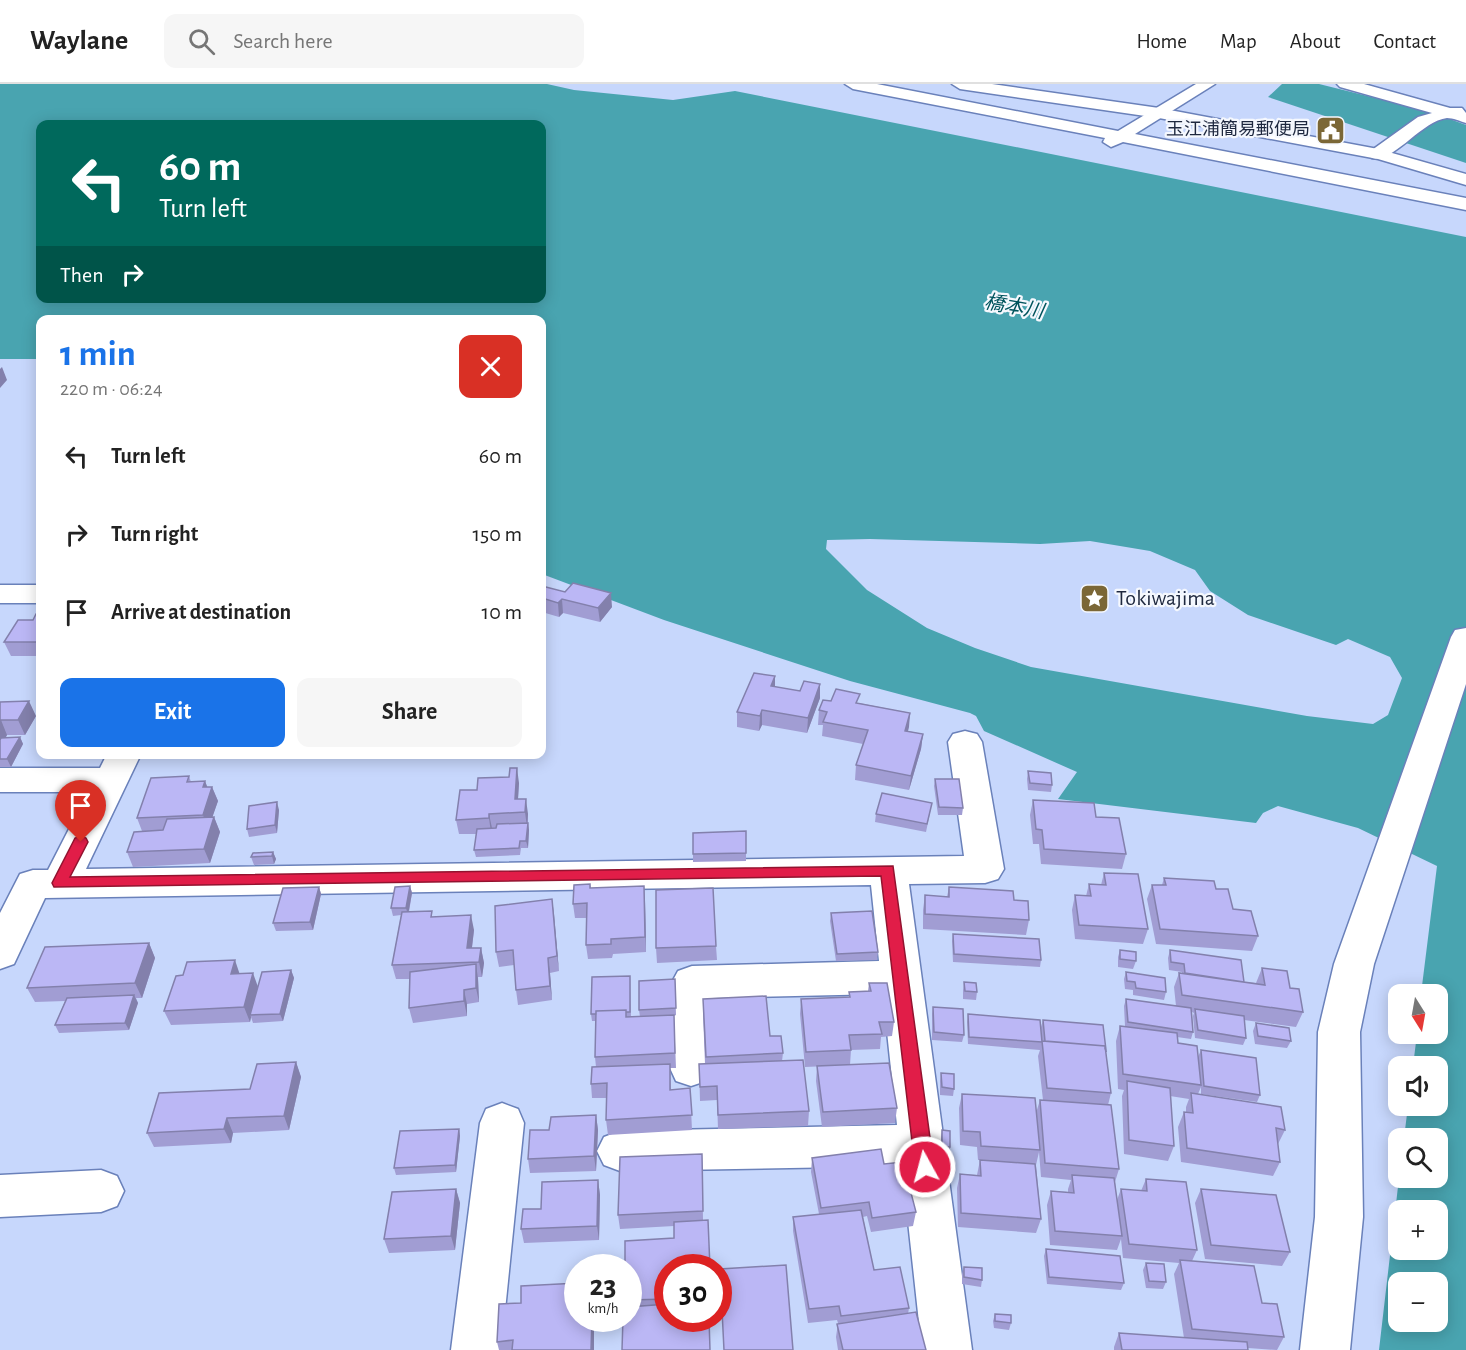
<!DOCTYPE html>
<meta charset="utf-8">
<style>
:root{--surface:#fff;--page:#f6f6f6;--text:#222;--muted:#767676;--line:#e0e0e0;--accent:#1a73e8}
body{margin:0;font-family:"Alegreya Sans","Noto Sans JP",sans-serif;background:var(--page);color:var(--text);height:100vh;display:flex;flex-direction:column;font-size:22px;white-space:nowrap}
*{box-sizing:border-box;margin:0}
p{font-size:20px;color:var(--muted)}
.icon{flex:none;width:33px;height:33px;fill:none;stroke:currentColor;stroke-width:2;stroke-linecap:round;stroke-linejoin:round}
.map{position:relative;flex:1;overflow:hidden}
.details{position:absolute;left:36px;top:231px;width:510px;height:444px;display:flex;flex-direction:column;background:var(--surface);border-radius:12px;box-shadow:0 3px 15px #0003}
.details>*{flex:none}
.guide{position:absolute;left:36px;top:36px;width:510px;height:183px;border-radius:12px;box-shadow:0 3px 15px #0003;background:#00695c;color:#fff;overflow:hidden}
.needle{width:39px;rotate:169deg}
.tools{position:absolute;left:1388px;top:900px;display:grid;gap:12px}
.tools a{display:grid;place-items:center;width:60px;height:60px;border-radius:12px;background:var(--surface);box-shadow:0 3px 15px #0003;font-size:30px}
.speed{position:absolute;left:564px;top:1170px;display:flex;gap:12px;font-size:30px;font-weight:700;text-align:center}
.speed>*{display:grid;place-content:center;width:78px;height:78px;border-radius:50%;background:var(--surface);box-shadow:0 3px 15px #0003;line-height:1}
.speed small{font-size:15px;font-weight:400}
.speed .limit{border:9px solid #d22;background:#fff;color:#111}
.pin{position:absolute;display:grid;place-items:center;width:51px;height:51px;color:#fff;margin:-62px -26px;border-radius:50% 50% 50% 0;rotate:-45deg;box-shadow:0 0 6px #0007}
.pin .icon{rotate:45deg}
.me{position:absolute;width:66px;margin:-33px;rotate:353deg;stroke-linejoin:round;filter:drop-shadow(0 0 4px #0008)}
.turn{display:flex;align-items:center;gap:21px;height:126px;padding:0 24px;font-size:27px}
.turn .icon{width:78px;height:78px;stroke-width:2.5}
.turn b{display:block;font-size:42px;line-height:51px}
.then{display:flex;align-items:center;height:57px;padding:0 24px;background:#0003;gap:12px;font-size:22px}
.round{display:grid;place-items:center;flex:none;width:63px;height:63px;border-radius:12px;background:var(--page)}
.head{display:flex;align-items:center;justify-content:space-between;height:102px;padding:0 24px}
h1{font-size:36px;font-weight:600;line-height:45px;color:var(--accent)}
.action{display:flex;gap:12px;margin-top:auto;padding:12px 24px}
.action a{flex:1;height:69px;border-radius:12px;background:var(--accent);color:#fff;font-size:24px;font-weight:600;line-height:69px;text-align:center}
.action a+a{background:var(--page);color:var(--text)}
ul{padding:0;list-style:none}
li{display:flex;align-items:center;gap:18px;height:78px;padding:0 24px}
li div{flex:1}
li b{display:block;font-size:22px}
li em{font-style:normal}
header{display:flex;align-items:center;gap:36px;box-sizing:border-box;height:84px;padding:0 30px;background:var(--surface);border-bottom:2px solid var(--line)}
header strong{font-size:28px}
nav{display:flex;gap:33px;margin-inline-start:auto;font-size:21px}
.search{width:420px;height:54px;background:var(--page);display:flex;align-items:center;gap:15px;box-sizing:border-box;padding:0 21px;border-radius:12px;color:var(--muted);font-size:22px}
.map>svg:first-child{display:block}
.water{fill:#49a4b0;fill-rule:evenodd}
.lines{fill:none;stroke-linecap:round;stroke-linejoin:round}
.street-casing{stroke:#6a81ba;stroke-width:3}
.secondary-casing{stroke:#6a81ba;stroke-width:3}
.street{fill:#fff;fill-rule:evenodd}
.secondary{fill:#fff;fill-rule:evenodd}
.wall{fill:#a19dd3}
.shaded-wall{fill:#8380ac}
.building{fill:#bbb7f5;stroke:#8380ac;stroke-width:1.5}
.route{fill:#e11d48;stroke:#92132f;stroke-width:1.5}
.labels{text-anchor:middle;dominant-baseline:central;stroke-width:4.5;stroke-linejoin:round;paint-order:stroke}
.far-poi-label{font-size:18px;fill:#1e283f;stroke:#f5f8fe;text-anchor:end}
.far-water-label{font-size:20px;font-style:italic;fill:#00545d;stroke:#f5f8fe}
.poi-label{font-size:22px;fill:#1e283f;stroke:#f5f8fe;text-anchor:start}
</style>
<header>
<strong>Waylane</strong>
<div class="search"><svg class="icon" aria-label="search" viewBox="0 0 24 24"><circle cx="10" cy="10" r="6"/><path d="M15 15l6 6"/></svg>Search here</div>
<nav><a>Home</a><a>Map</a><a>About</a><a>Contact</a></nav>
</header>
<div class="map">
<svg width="1466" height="1266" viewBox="0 0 1466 1266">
<rect width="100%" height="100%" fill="#c7d7fc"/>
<!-- water -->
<path class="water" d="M0,0h547l27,6 99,10 62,-9 731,146v1113h-87l20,-172h38v-40h-33l4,-32h29v-40h-24l4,-32h20v-40h-16l16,-128 -79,-38 -80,-22 -15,7 -7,10 -198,-24 19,-27 -93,-41 -8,-15 -6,-3 -120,-32 -186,-61 -122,-46v-254h-502v39h-40zM40,40h502v174h-502zM870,455l170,5 50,-3 60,10 45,19 15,21 38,24 88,30 12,-6 42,18 12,21 -14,37 -15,9 -66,-8 -276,-49 -56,-19 -48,-20 -60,-38 -41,-41 1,-9zM1398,1126h39v40h-39zM1398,1198h39v40h-39z
M1282,0h37l109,27 38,14v38l-198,-66z"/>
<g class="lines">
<defs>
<path id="street" d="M845,0h32l241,47 78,-47h19l-80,50 331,64v12l-343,-68 -12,5 -8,-5 2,-4 -252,-49z
M1337,0h27l86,24h12l4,5v10c-6,-2 -13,-5 -19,-5 -26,3 -53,45 -75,40l-3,-4 3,-4 46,-33 14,-4 -92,-26z
M0,501h40v18h-40z
M965,647l12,3 5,8 22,127 -6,10 -13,4 -76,1 63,466h-50l-20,-184 -282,5 -16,-6 -7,-14 7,-14 16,-6 277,-6 -14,-131 -171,4v70l-6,13 -15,5 -15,-5 -6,-13 2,-86 6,-11 14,-5 187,-5 -8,-76 -826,13 -31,66 -14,5v-56l20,-39 13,-4h15l40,-78h-88v-24h100l7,-14h34l-55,115 878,-13 -16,-114 5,-8z
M502,1019l16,6 6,14 -23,227h-50l29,-227 6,-14z
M101,1086l16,6 7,15 -7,15 -16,6 -101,5v-42z"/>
<path id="secondary" d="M952,0h40l167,24 219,41 88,25v11l-88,-26 -219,-41 -199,-29z
M1466,544v56l-92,280 -14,68 3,185 -13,133h-50l15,-133 3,-185 16,-68 117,-327 4,-7z"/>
</defs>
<!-- street casing -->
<use href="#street" class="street-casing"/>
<!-- secondary casing -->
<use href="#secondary" class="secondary-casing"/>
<!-- street -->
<use href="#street" class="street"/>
<!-- secondary -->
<use href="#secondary" class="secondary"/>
</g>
<!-- wall -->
<path class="wall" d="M542,502l70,21 -12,15 -37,-9 -4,4 -17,-5z
M40,530v42h-29l-7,-14z
M775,592v11l25,4 20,-7v14l-13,35 -45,-8 -3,6 -22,-4v-15z
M0,618l36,14 -11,19h-18l-1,2h14l3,7 -12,23h-11z
M859,619l51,10 -2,18 15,3 -2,15 -12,41 -54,-10 1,-15 7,-21 -41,-8 1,-11h-5l1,-15z
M1028,687l24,14 -1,7 -23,-2 -1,-11z
M189,692l2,6 14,-1 2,6h5l6,14 -6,16h2l6,15 -10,31 -77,4 -6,-15 15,-21 -5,-13z
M935,695l28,29 -1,7h-24l-4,-29z
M519,699l-1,16 10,15v9l1,7 -1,18h-7l-1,7 -44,2 -2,-7 2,-16h-17l-3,-14 21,-30z
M1033,716l63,17 30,37 -4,15 -81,-5 -2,-20h-6l-3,-29z
M932,719l-6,29 -51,-10 1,-8z
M279,726l-2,23 -28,4 -2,-8z
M273,768l3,7 -2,5 -20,1 -3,-8z
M746,769v8l-53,1v-8z
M1104,789l44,56 -5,15 -68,-5 -3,-29 3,-15 11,1 3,-12 12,1z
M1164,794l52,11 17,20 25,27 -6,15 -96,-7 -9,-45 5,-14h10z
M590,800l1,4 54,13 1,51 -33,2 -1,4 -24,1 -2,-14 1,-27h-12l-2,-14z
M410,802l2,7 -3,19 24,5 41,13 -2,18h9l3,15 -2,14h-4l1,25 -12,2v12l-54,7 -4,-15 1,-29h-14l-4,-14 9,-50 -8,1 -2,-8z
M319,803l2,7 -8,36 -37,1 -3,-8z
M949,803l65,13 15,20 -3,15 -103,-6v-19l2,-15 22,2z
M552,815l7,72 -9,2 2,27 -34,5 -2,-15 -2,-25 -15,2 -3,-15z
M831,829l47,39 -1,8 -41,1 -6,-40z
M953,850l88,26 -1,7 -87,-5 -1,-21z
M149,859l6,15 -13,40h-6l2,5 -9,27 -70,3 -4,-8 10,-24 -30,1 -8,-14z
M716,862l1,14 -60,3 -1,-15z
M1120,866l16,11 -3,8 -15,-2v-10z
M1170,866l74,32 12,1 6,-15 28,20 13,24 -7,15 -52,-7 2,18 -3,7 -48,-7 -2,-22 1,-3 -2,-1 1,20 -2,7 -14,-2 1,6 20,14 3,-7 59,45 -3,7 -56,-8v-7l-3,7 87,36 -7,14 2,18 -7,14 -92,-14 -3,-35 6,-15h2v-5l3,-8 -19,-3 4,50 -6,15 -44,-7 -2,-58 2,-6 -6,-1 -2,-48 4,-15h5l-1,-20 2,-7 50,7 -2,-19 5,-14h3v-1l-13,-2 -1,-12z
M291,886l3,8 -11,43 -30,2 -2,-6 -1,5 -79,3 -7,-14 76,-38 18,13z
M1126,888l40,20 -2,8 -31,-5v-5l-8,-1 -1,-10z
M630,892l1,41h9l-1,-7 36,-31 1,36 -2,1 2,52h-6l1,22 19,-2 2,42 -84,5 -2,-15 1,-22h-15l-1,-14 5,-17 -1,-10 1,-36h-4l-1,-7z
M964,898l13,10 -1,8 -13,-1v-9z
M869,899l25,39 -2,14 -11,1 -1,12 -29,1 -1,15 -45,2 -5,-53 1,-15 48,-2v-5l19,-1z
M933,923l31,28 -2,7 -30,-2v-26z
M703,929l67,23 13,17 -1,8 27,50 -1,15 -90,3 -1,-29 -17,1 -1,-37h6z
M968,930l73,13 2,-7 63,30v2l5,41 -3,12 11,64 -4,13 2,18 4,-11 20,2 5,-12 51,71 -5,11 70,42 22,34 -7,13 -29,-2v2h-134v-3l5,-14 65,5 -10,-64 5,-11 -56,-5 -2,-19 -4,11 -67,-5 -3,-40 4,-14 17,1v-3l3,-9 -30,-3 -2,-25 -3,13 5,54 -5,14 -78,-6 -1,-39 3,-14 17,1 3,-15h-2l-1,-13 -17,-2 -1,-37 3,-14 74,19 4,-13h3l-5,-44 2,-6 -72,-6 -1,-22z
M1256,939l35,18 -4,7 -32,-4 -2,-13z
M296,978l5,15 -12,53 -56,3 -2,10 -77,4 -7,-14 103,-44z
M817,982l80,42 -2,15 -73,4 -6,-46z
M941,989l13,16 -1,7 -13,-1v-14z
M596,1031l2,15 -2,41 -66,2 -2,-14 21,-29z
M459,1045l1,7 -4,36 -60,3 -2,-7z
M942,1046l8,17 -1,8 -8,-1v-17z
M702,1070l1,66 -35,48v50h-40v-50l46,-30v-12l-54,3 -2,-14z
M812,1074l72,6 32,48 -3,14 -42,6 -4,-16 -4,1 11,53 35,38 -1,6 18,36h-88l-2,-13 2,-14 -1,-3 -29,3 -15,-92v-14l26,-3 -8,-42z
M598,1096l2,15 -1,45 -75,3 -3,-14 20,-20z
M456,1105l4,14 -5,47 -66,3 -5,-14z
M1201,1105l89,63 -8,14 -77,-7 -10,-56z
M1046,1165l78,34 -3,7 -74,-6 -3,-28z
M1146,1179l20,19 -3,7 -17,-1 -3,-18z
M964,1183l18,13 -1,7 -19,-3v-10z
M499,1220l95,46h-95l-2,-8z
M995,1230l16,9 -2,7 -15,-2 -1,-7z"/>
<!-- shaded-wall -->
<path class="shaded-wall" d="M2,283l5,13 -7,8v-19z
M611,509l1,14 -12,15 -2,-14z
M562,515l1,14 -4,4 -1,-14z
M775,592v15l-4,-5z
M820,600v14l-13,35 1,-15z
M29,617l7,15 -11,19 -7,-15z
M762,626v15l-3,6 1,-15z
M910,629l-1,14 -5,19 1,-15z
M1,636l6,15 -7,13v-26z
M923,650l-2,15 -12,41 2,-14z
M20,653l3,7 -12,23 -4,-8z
M517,684l2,15 -2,31 -2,-15z
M205,697l5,13 2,-7 6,14 -10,29 -5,-15v-28z
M526,715l2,15 -1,13 -2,-15z
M277,718l2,8 -2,23 -2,-8z
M489,730l3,14 -1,5 -2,-15z
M214,733l6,15 -10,31 -6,-14z
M528,739l1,7 -1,18 -2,-7z
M273,768l3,7 -2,5 -2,-8z
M410,802l2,7 -4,22 -2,-7z
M644,802l1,15 1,51 -1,-15z
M319,803l2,7 -8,36 -3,-8z
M552,815l2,15 5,57 -2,-15z
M471,831l3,15 -4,33 -3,-15z
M149,859l6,15 -13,40 -7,-15z
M481,864l3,15 -2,14 -3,-15z
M548,874l2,15 2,27 -2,-14z
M235,876l5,15 -9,-1z
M476,880l2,15 1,23 -3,-14z
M291,886l3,8 -11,43 -3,-7z
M253,889l5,14 -8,28 1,2 -1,5 -6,-15z
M464,906l3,14v12l-3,-15z
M134,911l4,8 -9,27 -4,-7z
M296,978l5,15 -12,53 -5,-14z
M596,1031l2,15 -2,41 -2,-15z
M227,1034l6,15 -2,10 -7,-14z
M459,1045l1,7 -4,36 -1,-7z
M598,1096l2,15 -1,45 -2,-14z
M456,1105l4,14 -5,47 -4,-14z
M592,1234h2v32h-3z"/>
<!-- building -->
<path class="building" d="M573,499l38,10 -13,15 -36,-9 -4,4 -16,-5v-12l23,6z
M36,530h4v28h-36l14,-22h15z
M754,589l21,3 -4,10 29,5 4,-10 16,3 -12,34 -46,-8 -2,6 -23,-4z
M836,605l24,5 -4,9 54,10 -5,18 18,3 -12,42 -55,-11 12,-35 -45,-8 4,-10 -8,-2 4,-10 8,1z
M29,617l-11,19h-17l-1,2v-20z
M20,653l-13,22h-7v-19l1,-2z
M510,684h7l-2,31h11l-1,13 -36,2v4l-33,2 4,-30h17l1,-12 31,-1z
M1028,687l23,2 1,12 -22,-2z
M189,692l-2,6 18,-1 -2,6h9l-9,28 -66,3 14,-40z
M935,695h24l4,29 -24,-1z
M882,709l50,10 -5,21 -51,-10z
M1033,716l61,3 2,14 23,1 7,36 -82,-5 -2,-19 -6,-1z
M277,718l-2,23 -28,4 2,-23z
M214,733l-10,32 -77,3 7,-20 29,-2 4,-11z
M528,739l-2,18h-6l-1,7 -45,2 3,-21 19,-1 1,-4z
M746,747v22l-53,1v-21z
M273,768l-1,4 -21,1 2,-4z
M1104,789l34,1 10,55 -69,-4 -4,-30 16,1 -2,-12 17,1z
M1164,794l50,3 2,8h12l5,20 18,2 7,25 -98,-7 -8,-44h14z
M590,800v4l54,-2 1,51 -34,2v5l-25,1 1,-42 -14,1 1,-19z
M410,802l-4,22h-15l4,-21z
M319,803l-9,35 -37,1 10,-35z
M949,803l64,4 1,9 14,1 1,19 -104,-6v-19l24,2z
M713,804l3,58 -60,2v-58z
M552,815l5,57 -9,2 2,28 -34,4 -3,-40 -17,2 -1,-46z
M432,827l-1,6 40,-2 -4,33h14l-2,14 -87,3 10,-53z
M872,827l6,41 -41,2 -6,-41z
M953,850l86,5 2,21 -87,-6z
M149,859l-14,40 -108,5 18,-41z
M1120,866l16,2v9l-16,-2z
M1170,866l71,10 3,22 -59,-9 -1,-9 -13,-2z
M235,876l-4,14 22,-1 -9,34 -80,4 12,-35 7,-1 4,-13z
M476,880v24l-12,2v11l-55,7 1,-36z
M1262,884l25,3 3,17 9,1 4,23 -121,-17 -3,-22 86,12z
M291,886l-11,44 -30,1 12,-43z
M1126,888l39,6 1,14 -30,-4 -1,-6 -8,-1z
M630,892v36h-4v-2l-30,1v3h-5l1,-37z
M675,895l1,29 -37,2v-29z
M964,898l12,1 1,9 -12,-1z
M869,899h18l7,39h-15l3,12 -33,1 2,15 -45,2 -5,-53 49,-2 -1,-5 22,-1z
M134,911l-9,28 -70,2 12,-27z
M766,912l4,40h11l2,17 -77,4 -3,-58z
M1126,915l65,9 2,24 -65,-10z
M933,923l30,2 1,26 -30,-3z
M1195,925l49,7 2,22 -48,-8z
M626,926v7l48,-2 1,38 -80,4 1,-46z
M968,930l72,6 2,22 -73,-5z
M1043,936l60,5 3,25 -1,-1v-3l-60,-5z
M1256,939l33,5 2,13 -33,-5z
M1120,942l57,7 1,10 19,3 4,39 -78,-11z
M1042,957l63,5 6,47 -64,-5z
M1201,966l55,8 4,37 -56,-9z
M803,976l6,51 -91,4 -1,-29 -17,1 -1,-23z
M296,978l-12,54 -57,2 -3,11 -77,4 12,-40 91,-4 7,-25z
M889,979l8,45 -74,4 -6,-46z
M670,980v26l20,-2 2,27 -86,5 1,-37 -16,1 1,-17z
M941,989l13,1v15l-12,-2z
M1127,997l43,7 4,58 -45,-6z
M1191,1009l90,14 4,23 -9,-2 4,34 -93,-14 -3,-36 9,1z
M962,1010l73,4 5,52 -59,-4 -1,-14 -17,-1z
M1040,1016l71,5 8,64 -74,-6z
M596,1031l-2,41 -66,3 2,-29h19l2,-13z
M459,1045l-4,36 -61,3 6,-37z
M942,1046l8,1v16h-8z
M881,1065l3,15 19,-2 13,50 -44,6 -3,-16 -48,6 -9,-50z
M702,1070l1,57 -85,4 2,-58z
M980,1076l55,4 6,55 -80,-6 -1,-39 21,2z
M1072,1091l42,3 8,58 -67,-5 -4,-40 23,2z
M1146,1095l40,3 11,68 -68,-6 -8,-55 26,2z
M598,1096l-1,46 -76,3 2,-20h18l1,-27z
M456,1105l-5,47 -67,3 8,-47z
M1201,1105l75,6 14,57 -79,-7z
M861,1126l13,60 26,-3 9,41 -68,8 -2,-10 -30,3 -16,-92z
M708,1136l2,48h-42v31l-40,1v-32h-3v-27l49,-3v-16z
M1046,1165l74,7 4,27 -75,-6z
M1180,1176l74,6 8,37 15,1 7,33 -92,-8z
M1146,1179l18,1 2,18 -17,-1z
M786,1181l7,85h-69l-4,-81z
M964,1183l18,1v12l-18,-3z
M578,1199v35h14l-1,32h-79l1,-10 -16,2 2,-38 22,-1v-17z
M668,1220v14h41l1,32h-88l1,-32h5v-11z
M916,1228l10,38h-83l-6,-26z
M995,1230l16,1v8l-16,-2z
M1119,1249l128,9 1,8h-126z"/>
<!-- route -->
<path class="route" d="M81,752l5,2 2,4 -18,35 823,-11 41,301 -2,7 -7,2 -7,-2 -3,-7 -34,-291 -827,11 -2,-4 21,-41 2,-4z"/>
<!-- icons -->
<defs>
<symbol id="civic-square" viewBox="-11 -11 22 22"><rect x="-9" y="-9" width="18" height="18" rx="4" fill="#7b6736" stroke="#f5f8fe"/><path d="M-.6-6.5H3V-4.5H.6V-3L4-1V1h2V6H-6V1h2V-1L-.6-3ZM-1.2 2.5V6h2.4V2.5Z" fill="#fff"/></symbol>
<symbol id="sight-square" viewBox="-11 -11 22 22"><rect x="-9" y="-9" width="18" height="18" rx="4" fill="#7b6736" stroke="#f5f8fe"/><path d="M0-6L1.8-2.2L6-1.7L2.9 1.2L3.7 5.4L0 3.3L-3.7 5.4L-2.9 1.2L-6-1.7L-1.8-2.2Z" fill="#fff"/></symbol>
</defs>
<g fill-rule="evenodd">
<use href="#civic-square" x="1314" y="30" width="33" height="33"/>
<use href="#sight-square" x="1078" y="498" width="33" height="33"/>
</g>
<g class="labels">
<!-- far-poi labels -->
<g class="far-poi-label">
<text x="1310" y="46">玉江浦簡易郵便局</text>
</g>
<!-- far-water labels -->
<g class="far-water-label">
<text transform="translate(1014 223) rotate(10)">橋本川</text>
</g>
<!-- poi labels -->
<g class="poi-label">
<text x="1116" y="514">Tokiwajima</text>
</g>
</g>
</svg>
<div class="tools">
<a><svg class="needle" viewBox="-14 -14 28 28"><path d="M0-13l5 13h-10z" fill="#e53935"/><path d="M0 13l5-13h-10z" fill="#767676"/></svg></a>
<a><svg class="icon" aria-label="sound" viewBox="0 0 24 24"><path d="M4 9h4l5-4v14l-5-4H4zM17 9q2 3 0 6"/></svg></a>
<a><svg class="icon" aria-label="search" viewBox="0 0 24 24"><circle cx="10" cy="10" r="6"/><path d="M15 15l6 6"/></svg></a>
<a>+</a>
<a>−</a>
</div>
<div class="speed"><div>23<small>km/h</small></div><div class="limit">30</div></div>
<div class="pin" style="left:81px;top:758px;background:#d93025"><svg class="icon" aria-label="arrive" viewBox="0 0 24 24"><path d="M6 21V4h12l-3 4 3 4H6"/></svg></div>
<svg class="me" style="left:925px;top:1083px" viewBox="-20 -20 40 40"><circle r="17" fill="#e11d48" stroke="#fff" stroke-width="3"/><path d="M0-11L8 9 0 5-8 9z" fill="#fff"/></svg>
<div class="guide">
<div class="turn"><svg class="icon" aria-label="left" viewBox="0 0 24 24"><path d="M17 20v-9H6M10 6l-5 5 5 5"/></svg><div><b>60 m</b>Turn left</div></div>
<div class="then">Then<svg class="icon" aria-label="right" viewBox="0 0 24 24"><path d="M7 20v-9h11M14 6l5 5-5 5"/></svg></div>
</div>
<section class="details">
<div class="head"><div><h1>1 min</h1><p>220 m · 06:24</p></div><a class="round" style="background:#d93025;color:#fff"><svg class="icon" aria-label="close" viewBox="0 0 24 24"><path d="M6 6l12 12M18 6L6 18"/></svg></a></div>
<ul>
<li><svg class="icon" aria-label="left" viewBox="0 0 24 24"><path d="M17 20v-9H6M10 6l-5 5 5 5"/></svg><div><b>Turn left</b></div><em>60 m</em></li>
<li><svg class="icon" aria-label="right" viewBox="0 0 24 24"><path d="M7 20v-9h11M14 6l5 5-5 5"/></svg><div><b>Turn right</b></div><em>150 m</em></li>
<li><svg class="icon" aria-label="arrive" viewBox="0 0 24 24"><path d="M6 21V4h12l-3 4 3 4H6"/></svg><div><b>Arrive at destination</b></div><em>10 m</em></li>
</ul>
<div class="action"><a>Exit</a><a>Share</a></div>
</section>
</div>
